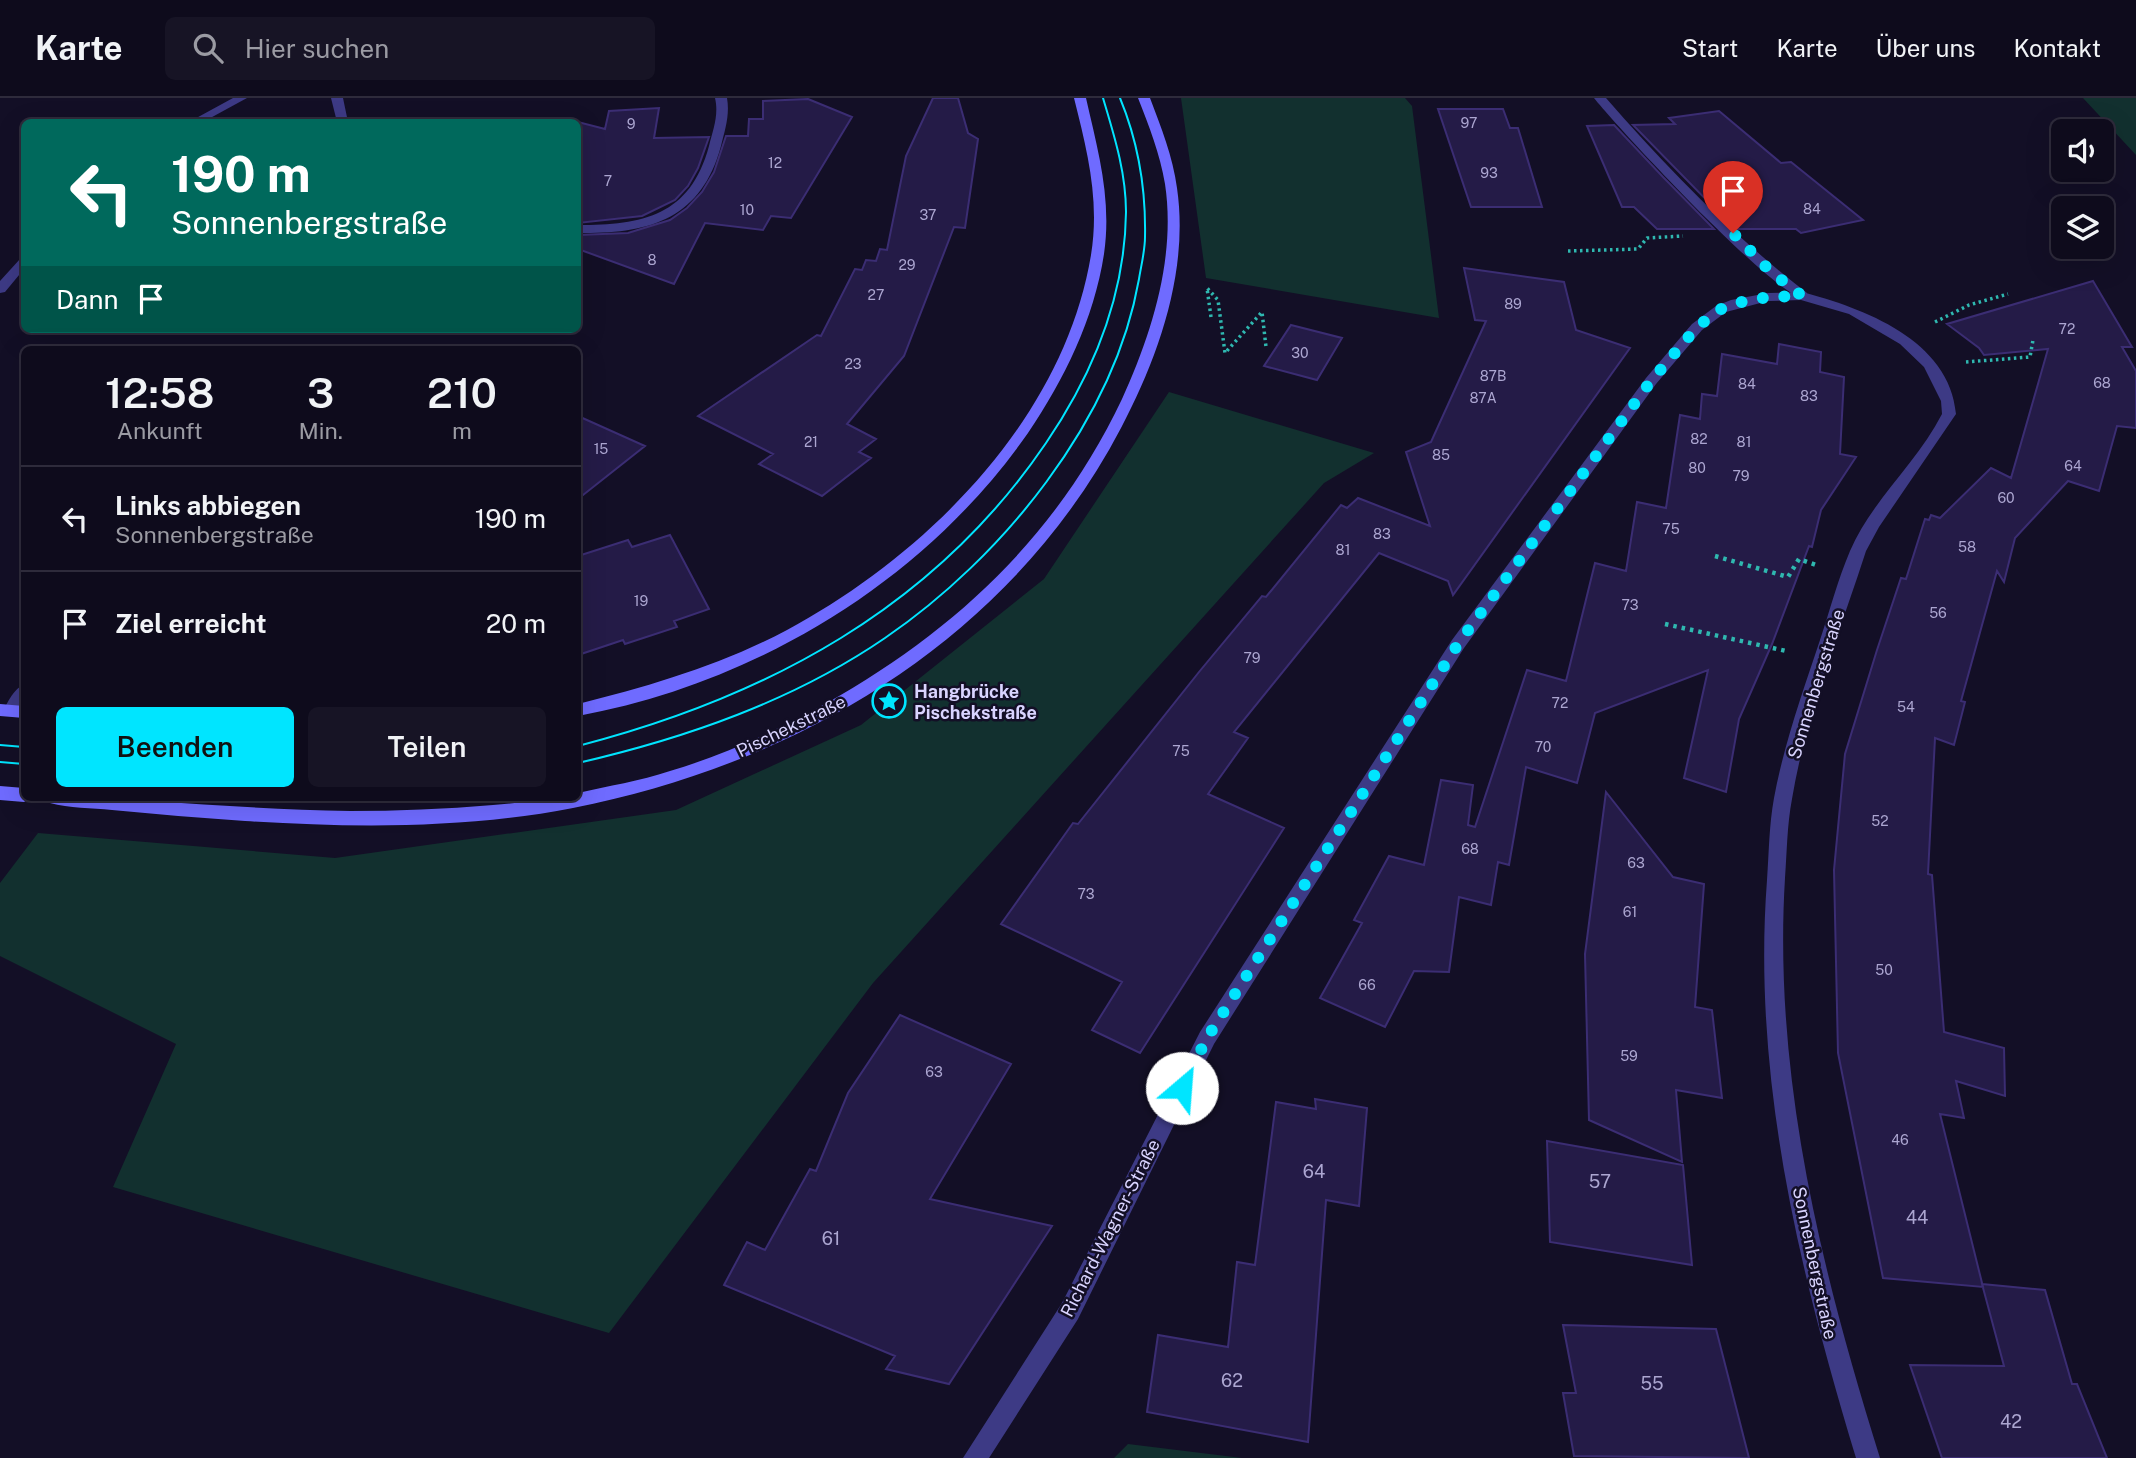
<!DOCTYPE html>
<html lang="de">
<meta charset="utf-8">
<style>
:root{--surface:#0e0b1c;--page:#171425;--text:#f1f3f6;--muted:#9b9ba3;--line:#2e2b3b;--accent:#00e5ff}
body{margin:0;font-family:"Public Sans",sans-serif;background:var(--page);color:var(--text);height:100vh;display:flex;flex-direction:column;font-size:26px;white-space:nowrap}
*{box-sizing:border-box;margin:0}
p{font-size:23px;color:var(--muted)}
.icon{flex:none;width:38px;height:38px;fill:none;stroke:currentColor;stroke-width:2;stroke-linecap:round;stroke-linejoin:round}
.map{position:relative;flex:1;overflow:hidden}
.panel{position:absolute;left:21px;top:248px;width:560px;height:455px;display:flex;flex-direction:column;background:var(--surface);border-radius:10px;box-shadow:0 7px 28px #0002,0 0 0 2px var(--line)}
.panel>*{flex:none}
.hud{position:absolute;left:21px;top:21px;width:560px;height:214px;border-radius:10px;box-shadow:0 7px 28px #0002,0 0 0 2px var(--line);background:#00695c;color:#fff;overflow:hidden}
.fabs{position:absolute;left:2051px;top:21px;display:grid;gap:14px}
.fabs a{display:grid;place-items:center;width:63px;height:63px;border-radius:10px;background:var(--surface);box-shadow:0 7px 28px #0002,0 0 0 2px var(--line);font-size:35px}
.pin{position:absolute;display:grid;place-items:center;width:60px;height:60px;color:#fff;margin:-72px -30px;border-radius:50% 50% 50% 0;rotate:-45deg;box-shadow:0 0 7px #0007}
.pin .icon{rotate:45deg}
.me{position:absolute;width:77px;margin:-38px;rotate:27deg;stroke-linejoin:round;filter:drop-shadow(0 0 5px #0008)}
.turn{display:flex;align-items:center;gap:24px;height:147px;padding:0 35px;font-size:32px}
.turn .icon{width:91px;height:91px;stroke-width:2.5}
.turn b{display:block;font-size:49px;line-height:60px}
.then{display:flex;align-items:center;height:66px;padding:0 35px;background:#0003;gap:14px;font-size:26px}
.eta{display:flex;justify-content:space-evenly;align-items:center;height:119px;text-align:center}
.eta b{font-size:42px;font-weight:600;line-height:49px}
.action{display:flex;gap:14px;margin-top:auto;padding:14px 35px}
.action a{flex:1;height:80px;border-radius:10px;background:var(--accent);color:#111;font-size:28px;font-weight:600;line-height:80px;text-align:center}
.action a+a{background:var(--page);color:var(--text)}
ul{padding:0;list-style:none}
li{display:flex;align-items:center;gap:21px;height:105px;padding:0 35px;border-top:2px solid var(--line)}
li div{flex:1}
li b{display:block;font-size:26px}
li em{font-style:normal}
header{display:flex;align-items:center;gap:42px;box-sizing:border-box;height:98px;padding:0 35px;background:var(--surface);border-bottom:2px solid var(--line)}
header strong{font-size:33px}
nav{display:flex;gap:38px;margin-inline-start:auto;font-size:24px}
.search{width:490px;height:63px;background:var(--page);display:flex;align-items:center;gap:18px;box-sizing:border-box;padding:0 24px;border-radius:10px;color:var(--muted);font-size:26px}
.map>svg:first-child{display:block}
.green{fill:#12302f}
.building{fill:#241b47;stroke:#3b2d73;stroke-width:2}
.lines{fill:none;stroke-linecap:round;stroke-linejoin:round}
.path-far1{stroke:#2fb8b0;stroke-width:3.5;stroke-dasharray:2.5 3.5;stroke-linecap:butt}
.path{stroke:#2fb8b0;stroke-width:4.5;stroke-dasharray:3.5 5;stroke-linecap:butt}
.service{fill:#3d3a85;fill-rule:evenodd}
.minor{fill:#3d3a85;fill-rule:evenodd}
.tertiary{fill:#3d3a85;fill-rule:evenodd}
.secondary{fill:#6f6bff;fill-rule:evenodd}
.tram{stroke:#00e5ff;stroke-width:2}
.route{stroke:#00e5ff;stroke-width:12;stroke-dasharray:0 21.6}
.labels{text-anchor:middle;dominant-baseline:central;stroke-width:5;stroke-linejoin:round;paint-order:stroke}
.number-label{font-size:14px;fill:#aca6d1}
.street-label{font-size:18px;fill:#d9d4ff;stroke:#130f26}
.poi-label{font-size:18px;font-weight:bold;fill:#d9d4ff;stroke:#130f26;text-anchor:start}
.near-number-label{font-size:18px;fill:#aca6d1}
</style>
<header>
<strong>Karte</strong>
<div class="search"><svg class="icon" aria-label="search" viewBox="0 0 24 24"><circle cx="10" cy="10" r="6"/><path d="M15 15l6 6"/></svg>Hier suchen</div>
<nav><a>Start</a><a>Karte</a><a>Über uns</a><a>Kontakt</a></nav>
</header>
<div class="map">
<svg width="2136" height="1360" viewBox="0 0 2136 1360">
<rect width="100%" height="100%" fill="#130f26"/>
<!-- green -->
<path class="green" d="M1181,0h224l7,8 27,212 -233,-40z
M2083,0h53v57z
M1169,294l205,61 -50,30 -451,500 -264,350 -496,-146 63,-143 -176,-88v-73l38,-50 297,25 341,-48 185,-85 183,-146z
M1128,1346l114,14h-128z"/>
<!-- building -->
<path class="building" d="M933,0h25l10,35 10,6 -13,89 -11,-1 -50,129 -57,68 29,15 -17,13 12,6 -49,38 -63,-32 14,-10 -75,-38 119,-81 4,1 34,-67 7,1 4,-10 10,1 4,-12 7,1 19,-94z
M808,1l44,18 -61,101 -20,-2 -8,14 -58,-7 -31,61 -96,-35v-14l50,-2 42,-13 17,-12 15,-16 12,-20 12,-36h22l1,-17h14v-18z
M659,10l-5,30 55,-1 -11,31 -10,18 -13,14 -33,16 -64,7v-101l27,7 4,-18z
M1438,11h65l7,19h8l24,79h-71z
M1719,13l62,52 10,-1 72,58 -62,13 -5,-4h-58l4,-37 -18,26 -91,-93 42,-1 -6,-6z
M1614,27l49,52 51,52h-57l-23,-22h-12l-35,-81z
M1464,170l100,14 12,48 54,18 -177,247 -5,-14 -69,-28 -145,179 14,6 -40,56 76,34 -144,225 -48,-23 30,-48 -121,-58 72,-101 5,1 121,-152 63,-76 4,1 75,-92 6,3 11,-10 72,28 -24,-74 25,-10 55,-121 -11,-1z
M2093,183l39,66h-10l14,24v57l-19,-2 -18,65 -31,-10 -53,57 -11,44 -7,-11 -36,130 4,1 -11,43 -19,-7 -7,136 4,1 12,157 60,16 1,48 -49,-15 8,37 -24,-4 43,173 -100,-9 -45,-225 -4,-183 11,-116 32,-104 24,-72 5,1 19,-60 4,1 2,-5 9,3 51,-50 20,10 37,-129 -64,6 -5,-7 -32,-24z
M1291,227l51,13 -25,42 -53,-14z
M1779,246l42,8 -1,20 24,5 -4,77 16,3 -35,53 -9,37 -3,-1 -37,98 -33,75 -13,73 -42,-14 24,-108 -113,43 -18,70 -51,-16 -17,98 -11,-3 -7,43 -32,-8 -10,75 -35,-1 -29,56 -65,-29 42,-75 -8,-3 35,-64 35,9 17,-85 32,5 -5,40 7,2 52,-157 39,11 29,-118 31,8 11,-69 29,6 14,-93 20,4 2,-25 15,2 5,-42 55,10z
M578,318l67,30 -67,53z
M670,437l39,74 -35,12 3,6 -52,17 -2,-4 -45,15v-99l50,-16 4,7z
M1606,694l67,85 31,7 -9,123 17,3 10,88 -46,-8 6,72 -93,-42 -4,-166z
M900,917l111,49 -81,135 122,27 -103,158 -63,-15 9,-13 -171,-71 23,-43 18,8 45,-81 6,2 32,-78z
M1315,1001l52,9 -8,98 -33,-6 -18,242 -161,-30 11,-77 70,12 9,-85 18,3 21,-163 40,7z
M1547,1043l136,24 9,100 -142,-23z
M1982,1186l63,6 27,94h5l30,74h-165l-32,-93 94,1z
M1563,1227l153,4 33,129 -175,-2 -11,-63h13z"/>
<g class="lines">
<!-- path-far1 -->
<path class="path-far1" d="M1568,153l70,-2 9,-11 36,-2
M1211,219l-4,-29 11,12 7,53 37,-41 4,35
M1935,224l34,-17 39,-11
M1966,264l64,-5 3,-17"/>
<!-- path -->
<path class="path" d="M1715,458l73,21 11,-18 17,6
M1665,526l121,27"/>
<!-- service -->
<path class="service" d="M24,587v19l-7,11h-12l-2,-4c5,-9 11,-23 21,-26z"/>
<!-- minor -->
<path class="minor" d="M233,0h14l-44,24h-14z
M331,0h12l5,24h-11z
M715,0h12c3,17 -2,32 -6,48 -20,74 -73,88 -143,87v-8c65,0 112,-9 131,-79 4,-16 10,-31 6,-48z
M1594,0h12c61,70 127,138 201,195v6c-26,5 -190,-172 -213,-201z
M24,160v11l-19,23 -5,1v-12l20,-22z"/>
<!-- tertiary -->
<path class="tertiary" d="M1802,194c61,16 148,48 154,122l-77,113 -13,24c-26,81 -60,163 -74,248 -5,26 -5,53 -7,79 -12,199 36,391 95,580h-24c-57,-188 -104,-380 -89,-578 2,-27 2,-55 7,-82 10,-54 29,-107 46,-158 10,-30 18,-61 30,-89 22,-51 67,-88 92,-137l-1,-13 -17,-34 -24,-23 -51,-30 -48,-14 -33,1 -42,11 -24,18 -46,54 -192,264 -250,396 -136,275 -89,139h-26l99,-155 138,-271 252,-392 194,-262 46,-54 24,-18 15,-6 37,-7z"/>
<!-- secondary -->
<path class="secondary" d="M1074,0h12c12,53 26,101 18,156 -10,65 -40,126 -76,179 -104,149 -272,250 -450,283v-12c72,-18 143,-39 209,-74 141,-76 277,-212 304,-375 9,-55 -4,-105 -17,-157z
M1138,0h12c11,29 23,59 27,90 12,82 -18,168 -56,240 -110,210 -320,335 -548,380 -107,21 -220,20 -328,13 -45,-3 -89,-7 -133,-11 -20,-2 -43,-2 -62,-7l-3,-5c101,0 202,12 303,13 47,0 95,-2 143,-6 29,-2 56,-7 85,-7v-5c30,-7 62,-12 92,-22 54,-16 106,-40 155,-67 130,-73 232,-168 297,-305 30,-66 54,-142 43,-215 -5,-30 -16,-58 -27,-86z
M0,606l24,2v12l-24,-2z
M0,688l24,2v10h7l-7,4 -24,-2z"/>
<!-- tram -->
<path class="tram" d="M0,647l24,2
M578,648c189,-49 356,-138 468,-303 47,-69 79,-147 80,-231 0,-40 -12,-77 -23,-114
M0,664l24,2
M578,665c108,-25 215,-62 307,-125 117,-80 229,-217 254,-359 2,-13 6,-28 6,-42 1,-49 -6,-93 -25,-139"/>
</g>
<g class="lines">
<!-- route -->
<path class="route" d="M1182,990l25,-50 251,-394 193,-263 46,-54 24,-18 16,-6 31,-6 34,-1 -32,-25 -37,-38"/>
</g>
<!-- icons -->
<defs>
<symbol id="sight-ring" viewBox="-11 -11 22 22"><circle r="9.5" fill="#130f26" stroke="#00e5ff" stroke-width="1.5"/><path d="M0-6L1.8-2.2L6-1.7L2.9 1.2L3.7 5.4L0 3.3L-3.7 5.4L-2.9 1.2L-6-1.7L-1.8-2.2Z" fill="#00e5ff"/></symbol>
</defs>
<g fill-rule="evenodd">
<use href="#sight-ring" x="870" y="584" width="38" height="38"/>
</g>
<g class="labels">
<!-- number labels -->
<g class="number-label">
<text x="1469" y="25">97</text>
<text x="631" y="26">9</text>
<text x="775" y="65">12</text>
<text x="1489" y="75">93</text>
<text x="608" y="83">7</text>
<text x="1812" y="111">84</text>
<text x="747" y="112">10</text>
<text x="928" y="117">37</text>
<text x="652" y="162">8</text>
<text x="907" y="167">29</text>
<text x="876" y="197">27</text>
<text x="1513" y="206">89</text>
<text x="2067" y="231">72</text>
<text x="1300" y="255">30</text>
<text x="853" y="266">23</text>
<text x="1493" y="278">87B</text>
<text x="2102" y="285">68</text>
<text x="1747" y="286">84</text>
<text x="1809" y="298">83</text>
<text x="1483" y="300">87A</text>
<text x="1699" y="341">82</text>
<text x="811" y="344">21</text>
<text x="1744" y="344">81</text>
<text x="601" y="351">15</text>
<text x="1441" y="357">85</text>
<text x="2073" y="368">64</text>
<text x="1697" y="370">80</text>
<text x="1741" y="378">79</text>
<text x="2006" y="400">60</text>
<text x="1671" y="431">75</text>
<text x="1382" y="436">83</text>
<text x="1967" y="449">58</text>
<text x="1343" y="452">81</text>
<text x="641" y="503">19</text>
<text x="1630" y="507">73</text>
<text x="1938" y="515">56</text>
<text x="1252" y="560">79</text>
<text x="1560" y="605">72</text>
<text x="1906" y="609">54</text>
<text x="1543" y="649">70</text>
<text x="1181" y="653">75</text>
<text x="1880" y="723">52</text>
<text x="1470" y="751">68</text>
<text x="1636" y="765">63</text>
<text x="1086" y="796">73</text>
<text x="1630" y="814">61</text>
<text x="1884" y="872">50</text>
<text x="1367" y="887">66</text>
<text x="1629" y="958">59</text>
<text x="934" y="974">63</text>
<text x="1900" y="1042">46</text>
</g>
<!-- street labels -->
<g class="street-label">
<text transform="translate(1816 586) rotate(-73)">Sonnenbergstraße</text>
<text transform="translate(791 628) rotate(-26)">Pischekstraße</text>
<text transform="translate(1110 1130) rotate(-63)">Richard-Wagner-Straße</text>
<text transform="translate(1815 1165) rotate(78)">Sonnenbergstraße</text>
</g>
<!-- poi labels -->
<g class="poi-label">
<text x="914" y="593">Hangbrücke<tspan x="914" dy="21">Pischekstraße</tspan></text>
</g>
<!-- near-number labels -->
<g class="near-number-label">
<text x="1314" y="1073">64</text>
<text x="1600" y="1083">57</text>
<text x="1917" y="1119">44</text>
<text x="831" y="1140">61</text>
<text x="1232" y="1282">62</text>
<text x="1652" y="1285">55</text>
<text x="2011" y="1323">42</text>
</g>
</g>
</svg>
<div class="fabs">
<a><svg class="icon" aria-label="sound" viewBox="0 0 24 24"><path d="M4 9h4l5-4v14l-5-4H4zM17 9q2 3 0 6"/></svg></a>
<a><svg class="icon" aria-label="layers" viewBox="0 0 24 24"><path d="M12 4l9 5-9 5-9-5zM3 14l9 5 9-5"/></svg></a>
</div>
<div class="pin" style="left:1733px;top:135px;background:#d93025"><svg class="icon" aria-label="arrive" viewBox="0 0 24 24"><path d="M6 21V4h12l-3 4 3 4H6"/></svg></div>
<svg class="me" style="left:1182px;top:990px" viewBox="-20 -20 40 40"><circle r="19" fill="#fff"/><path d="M0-13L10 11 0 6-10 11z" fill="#00e5ff"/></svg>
<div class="hud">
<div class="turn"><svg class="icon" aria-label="left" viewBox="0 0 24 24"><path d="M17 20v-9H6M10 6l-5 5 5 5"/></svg><div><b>190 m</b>Sonnenbergstraße</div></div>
<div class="then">Dann<svg class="icon" aria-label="arrive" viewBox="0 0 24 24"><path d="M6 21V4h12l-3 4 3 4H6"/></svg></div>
</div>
<section class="panel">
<div class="eta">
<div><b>12:58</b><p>Ankunft</p></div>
<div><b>3</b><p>Min.</p></div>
<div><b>210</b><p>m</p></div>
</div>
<ul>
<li><svg class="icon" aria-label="left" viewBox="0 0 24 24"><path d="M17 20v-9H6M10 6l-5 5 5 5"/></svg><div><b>Links abbiegen</b><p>Sonnenbergstraße</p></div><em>190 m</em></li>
<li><svg class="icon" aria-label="arrive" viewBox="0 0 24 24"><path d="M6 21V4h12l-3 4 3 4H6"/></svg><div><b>Ziel erreicht</b></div><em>20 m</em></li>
</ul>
<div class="action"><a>Beenden</a><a>Teilen</a></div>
</section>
</div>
